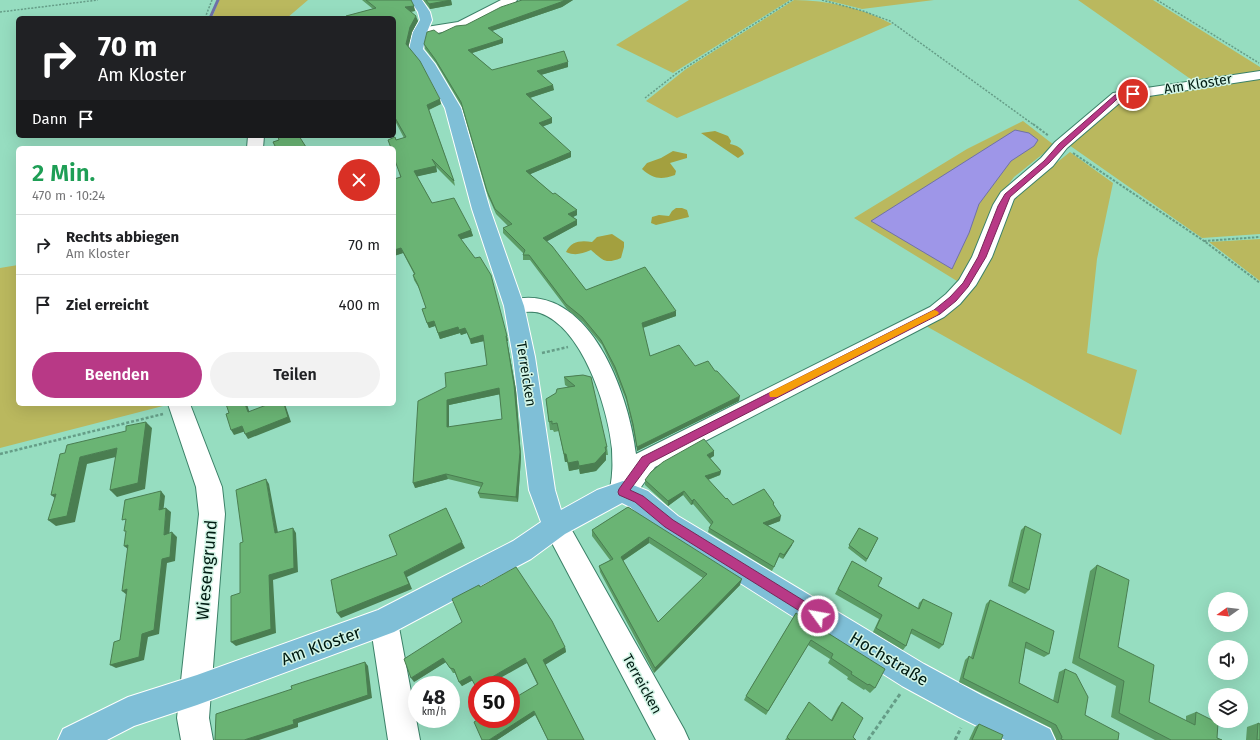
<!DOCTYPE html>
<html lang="de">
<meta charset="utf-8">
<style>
:root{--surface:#fff;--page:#f2f2f2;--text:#202124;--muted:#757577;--line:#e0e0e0;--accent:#b83986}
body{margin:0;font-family:"Fira Sans",sans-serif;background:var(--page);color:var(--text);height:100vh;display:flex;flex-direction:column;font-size:15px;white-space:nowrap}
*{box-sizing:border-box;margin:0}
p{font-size:13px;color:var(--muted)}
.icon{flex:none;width:22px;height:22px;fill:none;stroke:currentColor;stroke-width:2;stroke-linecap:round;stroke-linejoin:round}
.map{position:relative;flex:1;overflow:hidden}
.side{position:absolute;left:16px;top:146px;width:380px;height:260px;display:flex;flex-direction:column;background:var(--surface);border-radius:6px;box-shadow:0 4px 16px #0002}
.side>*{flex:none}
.banner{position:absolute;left:16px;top:16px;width:380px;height:122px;border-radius:6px;box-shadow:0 4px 16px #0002;background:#202124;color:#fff;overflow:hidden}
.needle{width:26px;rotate:256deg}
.buttons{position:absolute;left:1208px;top:592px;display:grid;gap:8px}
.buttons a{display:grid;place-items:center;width:40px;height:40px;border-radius:50%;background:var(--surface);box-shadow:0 4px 16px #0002;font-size:20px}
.speed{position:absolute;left:408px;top:676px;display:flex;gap:8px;font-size:20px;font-weight:700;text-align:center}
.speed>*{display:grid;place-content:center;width:52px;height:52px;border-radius:50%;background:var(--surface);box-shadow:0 4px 16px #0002;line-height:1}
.speed small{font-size:10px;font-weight:400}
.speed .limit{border:6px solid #d22;background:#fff;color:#111}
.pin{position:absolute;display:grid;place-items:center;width:34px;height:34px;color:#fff;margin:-17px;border:2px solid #fff;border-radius:50%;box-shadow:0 1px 4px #0007}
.me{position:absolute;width:44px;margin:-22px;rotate:302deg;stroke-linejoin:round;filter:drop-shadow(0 0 3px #0008)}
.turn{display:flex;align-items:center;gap:14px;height:84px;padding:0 16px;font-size:18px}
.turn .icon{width:52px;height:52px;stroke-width:2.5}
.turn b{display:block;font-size:28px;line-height:34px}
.then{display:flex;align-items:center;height:38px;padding:0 16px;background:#0003;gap:8px;font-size:15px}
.round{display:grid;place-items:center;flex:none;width:42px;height:42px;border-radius:21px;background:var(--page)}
.summary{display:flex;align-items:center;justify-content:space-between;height:68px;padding:0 16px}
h1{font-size:24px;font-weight:600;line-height:30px;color:#1e9e55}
.button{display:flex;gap:8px;margin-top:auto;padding:8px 16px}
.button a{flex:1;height:46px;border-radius:24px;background:var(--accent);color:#fff;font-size:16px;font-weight:600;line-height:46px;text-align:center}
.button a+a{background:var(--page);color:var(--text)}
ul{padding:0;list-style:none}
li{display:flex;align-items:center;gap:12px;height:60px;padding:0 16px;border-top:1px solid var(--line)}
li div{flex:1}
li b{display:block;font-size:15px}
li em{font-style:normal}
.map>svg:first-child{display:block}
.green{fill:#bab85e}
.forest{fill:#a3a03f}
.water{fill:#9e96e8;stroke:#6f71a8}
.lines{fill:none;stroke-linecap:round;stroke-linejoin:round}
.stream{stroke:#6f71a8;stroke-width:3}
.minor-casing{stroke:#3b8168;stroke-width:2}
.major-casing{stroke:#fff;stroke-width:2}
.path-far3{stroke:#659d87;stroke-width:1.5;stroke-dasharray:2 1.5;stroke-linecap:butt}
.path-far2{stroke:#659d87;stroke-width:2;stroke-dasharray:2.5 1.5;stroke-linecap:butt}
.path-far1{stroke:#659d87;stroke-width:2.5;stroke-dasharray:3 2;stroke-linecap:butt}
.path{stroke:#659d87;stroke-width:3;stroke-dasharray:4 2.5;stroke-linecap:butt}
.minor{fill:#fff;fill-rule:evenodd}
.major{fill:#7fbfd7;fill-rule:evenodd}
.wall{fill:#5b9b64;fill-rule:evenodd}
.shaded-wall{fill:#4a7e51}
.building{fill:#6ab474;stroke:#4a7e51;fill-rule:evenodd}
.route{fill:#b83986;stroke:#782557}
.slow{fill:#f59e0b}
.labels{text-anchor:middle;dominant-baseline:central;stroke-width:3;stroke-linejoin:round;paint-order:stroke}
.street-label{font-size:14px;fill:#001b12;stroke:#d3f5e6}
.near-street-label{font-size:17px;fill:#001b12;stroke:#d3f5e6}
</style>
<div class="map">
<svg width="1260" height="740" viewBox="0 0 1260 740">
<rect width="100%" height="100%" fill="#96ddc0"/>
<!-- green -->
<path class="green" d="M219,0h89l-21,18h-75z
M689,0h101l-117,73 -57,-28z
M794,0c33,0 69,8 98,24l-215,94 -31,-17 40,-32z
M826,0h108l-72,9z
M1078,0h75l107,67v4l-68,9z
M1260,78v156l-58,4 -133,-93 57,-48z
M1023,121l31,24 -40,32 -17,23 -27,65 -13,16 -103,-63 113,-69z
M1070,152l43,31 -16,76 -10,94 50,17 -16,65 -195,-109 29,-20 59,-109z
M1260,239v42l-51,-39z
M18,265v139h145v2l-163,42v-180z"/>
<!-- forest -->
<path class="forest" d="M715,131l13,5 3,5 -1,3c6,1 13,4 14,10l-6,4 -37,-25z
M673,151l14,3v4l-17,5 6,8 -1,4c-14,5 -22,4 -33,-6l5,-6 14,-5z
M676,208h6l5,2 2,7 -33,8 -5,-2 1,-6 7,-2 10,1 3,-5z
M612,234l12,8v5l-3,11c-17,7 -19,1 -30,-8 -10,4 -16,6 -25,2 5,-11 15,-12 26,-10l5,-5z"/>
<!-- water -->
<path class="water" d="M1015,130l14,3 9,7 -4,6 -23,15 -32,43 -10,29 -17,36 -81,-48z"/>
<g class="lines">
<!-- stream -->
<path class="stream" d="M210,18l8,-18"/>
<defs>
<path id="minor" d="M501,0h16l-2,3 -49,25 -46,8 -5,-1 -2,-3 2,-3 5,-1 38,-6z
M1260,71v8l-137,21 -56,48 -14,18 -39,33 -22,58 -16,28 -16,19 -16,13 -289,150 -23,33 -9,3 -9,-3c-1,-3 -3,-6 -4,-9 0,-5 2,-12 2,-18 1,-8 0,-16 0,-24 -4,-41 -29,-121 -72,-136 -11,-3 -22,1 -33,-2l-3,-5 3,-5c81,-24 122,92 129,153l294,-147 16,-13 13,-14 13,-23 21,-52 8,-13 40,-34 14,-16 58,-49z
M248,136h16l-1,12h-16z
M168,404h22l32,83 3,27 -16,204 4,22h-32l-4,-22 22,-204 -3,-27z
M556,514l9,4 119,211 5,11h-33l-113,-214 4,-8z
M384,608l10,4 4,10 22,118h-32l-18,-118 4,-10z"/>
<path id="major" d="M410,0h12l8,12 2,8 -5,12 -4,17 12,15 26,44 29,101 34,97 11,51 20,133 6,20 36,-20 26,-9 25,10 30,25 246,148 57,31 69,34 5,11h-50l-46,-23 -57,-31 -242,-154 -30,-25 -8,-4 -57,31 -34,25 -137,73 -197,73 -63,21 -27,14h-49l5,-11 65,-32 69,-22 181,-65 135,-69 28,-19 -12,-32 -16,-133 -9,-51 -32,-97 -27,-101 -23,-43 -13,-16 4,-17 7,-12 -2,-8z"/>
</defs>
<!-- minor casing -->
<use href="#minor" class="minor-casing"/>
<!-- major casing -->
<use href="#major" class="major-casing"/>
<!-- path-far3 -->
<path class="path-far3" d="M822,0l41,11 27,10 144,104
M1157,0l102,63
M0,12l98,-12
M205,18l7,-18
M645,98l32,-25 115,-73"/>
<!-- path-far2 -->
<path class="path-far2" d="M1033,124l16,12
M1073,153l131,88 56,42
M1204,241l56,-4"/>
<!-- path-far1 -->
<path class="path-far1" d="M542,353l26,-6
M0,454l163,-40"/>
<!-- path -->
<path class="path" d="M868,740l32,-46
M955,740l6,-12"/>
<!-- minor -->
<use href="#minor" class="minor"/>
<!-- major -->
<use href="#major" class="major"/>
</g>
<!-- wall -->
<path class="wall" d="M362,0h49l4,11 -4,1 7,9 -6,11 -4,14 33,58 -12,6 25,71 1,5 -19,-19 1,5 -20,4 15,27 39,27 2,6 -12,3 46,97 1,5h-1l9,49 5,67 -3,45 -38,-4 -2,-5 3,-6 -33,-8 -33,9 31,-101 41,-22 -3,-24 -13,3 -4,-11 -6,2 -1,-2 -20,6 -5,-13 -6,2 -7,-19 4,-1 -6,-18 -6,-10 -1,-5 1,-1 -11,-21 -9,3v-77l6,-2 -4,-37 8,-2 -10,-19v-101h-47l-1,-2 27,-7zM500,394l2,25 -53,8v-22z
M423,0h29h-1l1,5 -22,4z
M522,0h51l-11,7 -70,24 11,8v4l-31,10 20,17 76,-3 -27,8 13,15 -24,8 22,20v5l-9,3 28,31 -41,17 47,41 -4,2 4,3v5l-30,16 39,49 90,26 -33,12 7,28 45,10 20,5 24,30 -102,50 -4,-22 -7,-29 -11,-28 -13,-27 -19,-23 -16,-13 -37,-49h-7v-7l-20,-20v-5l5,-2 -12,-12 -8,-18 -26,-89 -26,-44 -11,-14 -1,-5 15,-10 27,-9z
M583,375l24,72 1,8h-2v5l-10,11 -16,3 -1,-5 -10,2 -2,-9h-2l-6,-31 -5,1 -1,-2h-3l-4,-31 22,-12 -3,-2 -1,-8z
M714,456l-4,2 11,13 -1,4 -12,5 18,19 7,6h41l6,16 -13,5 25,19 -9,14 -4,-2 -7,14 -64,-39 1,-4 2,-3 -18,-21 -2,1 -8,-10 -15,11 -23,-21v-5z
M628,507l112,78 -86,88 -54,-101 -1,-6 11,-6 -18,-24v-6zM649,543l54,35 -45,44 -35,-61z
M1025,526l4,64 -4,4 -17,-8 13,-56z
M859,528l19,10 -12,24 -18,-14z
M852,561l26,25 40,22 1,-5 4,-4 20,46 -4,4 -29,-16 -4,13 -3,4 -30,-18 6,-13 -44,-25z
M1097,565l21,82 31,55 37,19v-5l10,-4 21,26 5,2h-67l-44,-23 5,-31 -44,-23 18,-92z
M480,587l85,60 1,5 -21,12 39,76h-36l-13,-25 -38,25 40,-56 -10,-21 -54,17 -11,6 -3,-4 -4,-9h-2l-7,-11 -32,20 48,-60z
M990,600l59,54 -5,3 -19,-9 -6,35 34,18 6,-29 6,-3 20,46 33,25h-62v-1l-5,-11 -92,-46 6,-22 4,-4 2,1 15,-53z
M796,613l79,75 -5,5 -5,-4 -1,1 -17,-11 1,-2 -20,-14 2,-4 -22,-14 -42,70 -22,-15 2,-4z
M842,702l11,35 3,3h-71l21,-33 25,13 7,-13z
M1258,723l2,17h-14l1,-13z
M979,724l22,16h-32l6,-13z"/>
<!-- shaded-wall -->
<path class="shaded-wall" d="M451,0l1,5 -22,4 -1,-5z
M565,0h8l-11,7 -73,25 -1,-4z
M414,6l1,5 -9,1 -1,-5z
M416,16l2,5 -6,11 -4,17 -2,-5 4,-17z
M503,39v4l-34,11 -1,-4z
M568,62v5l-31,9v-5z
M553,85l1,5 -28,9v-5z
M440,99l1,5 -13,6 -1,-5z
M552,118v5l-13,5v-5z
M571,152v5l-45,19v-5z
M436,166l1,6 -22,5 -1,-6z
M577,210v5l-8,4 -1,-5z
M577,220v5l-33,18 -1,-5z
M471,230l2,6 -14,4 -1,-5z
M401,248l2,5 -9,3v-6z
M676,311v5l-34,12v-5z
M434,321l1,5 -6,2 -2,-5z
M458,327l2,6 -20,6 -2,-6z
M465,328l2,5 -6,2 -2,-5z
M483,335l1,6 -13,3 -1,-5z
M506,336h1l1,5h-1l9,49 5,67 -3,45 -2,-5z
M499,388l2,6 -52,11v27l-2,-5v-27z
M740,396l-1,5 -102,50v-4z
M245,404h2l4,13 -3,-5z
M284,404h1l6,18 -43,17 -3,-5z
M146,422l6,6 -7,61 -28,8 -7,-7z
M242,426l4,5 -12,4 -3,-5z
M117,448l7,7 -37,9 -12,58 -19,4 -8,-6 32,-63z
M606,451v9l-10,11 -16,3 -1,-8z
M714,451v5l-7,4v-5z
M564,454h2l1,8h-2z
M578,461l1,8 -10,2 -1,-8z
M721,471l-1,4 -16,6 1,-5z
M446,474l2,5 -33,9 -2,-5z
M266,479l3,5 10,54 -4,-5z
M161,491l4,5 -2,18 -4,-4z
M684,491l-1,4 -15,11v-5z
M56,494l3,7 -8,-6z
M694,499l-1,5 -2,1 1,-4z
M166,508l5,4 -2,27 -5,-4z
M781,516l-1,5 -19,7 2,-5z
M293,528l3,5 2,39 -25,8 3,53 -40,13 -5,-4 38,-67z
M172,532l5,5 -2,24 -8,2 -8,71 -11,3 -4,23 -28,8 -6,-3 52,-106z
M649,537v6l-28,19v-5z
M794,541l-2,4 -9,14 1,-4z
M462,542l3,6 -58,29 5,12 -71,29 -4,-5 67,-41z
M128,545l1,5 -5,-4z
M742,579l-2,6 -86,88 1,-5z
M127,589v6l-5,-4z
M565,647l1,5 -21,13 -2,-5z
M443,658l3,4 -32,20 -3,-4z
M525,658l2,5 -39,22h-10z
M365,662l3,4 4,32 -74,25v4l-39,13h-15l49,-20z
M470,676l3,4 -11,6 -3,-4z
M534,711l1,4 -38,25h-8z"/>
<!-- building -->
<path class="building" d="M366,0h45l3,6 -9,1 11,9 -6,11 -4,17 14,17 20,38 -13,6 27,76 -22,-22 4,7 -22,5 18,32 22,-5 17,32 -13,5 17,23 5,-1 11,18 16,61h-1l8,49 6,67 -4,45 -38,-4 5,-10 -37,-9 -33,9 5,-82 28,-14 -1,-14 42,-8 -4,-30 -13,4 -5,-11 -6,2 -1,-3 -20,6 -4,-12 -7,2 -5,-14 4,-1 -8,-23 -5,-10 2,-1 -14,-26 -7,2v-71l7,-2 -7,-19v-10h-3l-3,-8 7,-3 1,3 10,-3 -12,-21v-98h-45l-3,-2 30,-8zM499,388l3,31 -55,8v-27z
M426,0h25l-22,4z
M522,0h43l-4,2 -73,26 15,11 -35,11 24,20 72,-19 4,11 -31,9 16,14 -27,9 26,24 -13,5 32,29 -45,19 27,23 2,-1 22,17 -9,4 9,6 -34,18 9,8 34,44 59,-23 31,44 -34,12 8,33 29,-11 16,21 13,-5 7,10h2l23,25 -103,51 -4,-23 -7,-28 -11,-29 -14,-27 -19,-23 -16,-13 -37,-49h-6l2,-5 -22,-22 9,-4 -17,-15 -8,-18 -26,-89 -26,-43 -11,-15 3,-12 7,-2 5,4 17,-8 10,-1 35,-18z
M280,136h19l7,11 -3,1h-27l-3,-6 6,-2 -1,-3z
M583,375l8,2 16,70h-2l1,4 -11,12 -16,3 -1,-5 -10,2 -2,-9h-2l-7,-31 -5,1v-3l-3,1 -3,-23 10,-6 1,-4 18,-3 -11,-9z
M226,404h19l3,8 21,-8h15l4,13 -43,17 -3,-8 -11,4 -5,-16 3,-1z
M146,422l-8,61 -28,7 7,-42 -37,9 -13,59 -19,4 8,-26 -5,1 9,-41 5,-1 2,-8 59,-14v-5z
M704,439l10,12 -7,4 14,16 -16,5 21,23 1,-1 6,7 31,-16 10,14 -1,1 8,12 -18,7 31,18 -10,14 -4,-2 -6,14 -65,-39 4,-6 -19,-23 -2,2 -8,-10 -16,10 -23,-21 6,-8 12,-10z
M266,479l9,54 18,-5 1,40 -25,7 2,54 -40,13v-46l9,-3v-50l3,-1 -7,-52z
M161,491l-2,19 7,-2 -2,27 8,-3 -2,25 -8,2 -8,71 -12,4 -3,23 -29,8 4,-23 6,-2 7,-51 -5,2 6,-46 -4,1 2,-15h-2l2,-12 -4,1 3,-20z
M628,507l114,72 -87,89 -56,-102 14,-7 -21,-29zM649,537l58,37 -49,48 -37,-65z
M446,508l16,34 -58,30 5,12 -72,29 -6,-33 66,-25 -8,-20z
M1025,526l16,8 -12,56 -17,-8z
M859,528l19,10 -11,21 -18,-14z
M852,561l30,17 -4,8 41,23 4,-10 29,14 -9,32 -31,-16 -6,17 -30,-18 6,-13 -44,-26z
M1097,565l32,15 -11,67 36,18 -5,37 46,23 1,-13 22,11 -1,15 5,2h-51l-52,-27 5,-32 -45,-23z
M516,567l36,54 13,26 -22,13 41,80h-36l-14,-29 -45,29h-7l-8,-18 5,-3h32v-19l27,-16 -13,-26 -47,27h-1v1l-1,1 -6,-11 -11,6 -5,-13 -4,-1 -7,-10 -32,20 -7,-19 58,-37 -10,-23 27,-14 1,2z
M990,600l64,31 -5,23 -23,-12 -7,41 39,20 7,-34 11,5 12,23 -3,18 34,18 -1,7h-54l-3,-1 1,-2 -6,-12 -93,-47 6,-22 4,3z
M796,613l89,56 -10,19 -6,-4 -1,1 -17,-11 1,-2 -21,-14 2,-4 -22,-14 -43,71 -22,-15z
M365,662l3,33 -75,25 1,4 -50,16h-29l1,-26 76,-25 -1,-3z
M809,702l23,19 10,-19 21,16 -10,19 3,3h-66l-3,-3z
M1258,723l2,1v16h-3z
M979,724l24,11 -2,5h-29z"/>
<!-- route -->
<path class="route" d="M1133,92l3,2 -1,1 -16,2 -5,5 -50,45 -15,16 -39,34 -24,60 -18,30 -12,14 -16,13 -290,149 -20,27 13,6 30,24 149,92 2,4 -2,4 -4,2 -4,-2 -149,-93 -30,-25 -16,-7 -1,-3 1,-3 23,-32 292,-147 16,-13 13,-14 15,-26 20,-51 7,-12 39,-33 15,-17 56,-49z"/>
<!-- slow -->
<path class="slow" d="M934,310l3,1 2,2 -2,2 -160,82h-7l-1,-3 1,-2z"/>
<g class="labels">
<!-- street labels -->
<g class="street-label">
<text transform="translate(1198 84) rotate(-9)">Am Kloster</text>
<text transform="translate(526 374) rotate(81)">Terreicken</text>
<text transform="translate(642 684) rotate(61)">Terreicken</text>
</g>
<!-- near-street labels -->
<g class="near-street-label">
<text transform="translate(207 570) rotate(-85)">Wiesengrund</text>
<text transform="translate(321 646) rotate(-20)">Am Kloster</text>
<text transform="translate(889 659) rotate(31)">Hochstraße</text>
</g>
</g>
</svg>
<div class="buttons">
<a><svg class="needle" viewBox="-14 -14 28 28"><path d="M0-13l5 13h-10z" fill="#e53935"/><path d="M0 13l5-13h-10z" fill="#757577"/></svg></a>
<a><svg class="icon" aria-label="sound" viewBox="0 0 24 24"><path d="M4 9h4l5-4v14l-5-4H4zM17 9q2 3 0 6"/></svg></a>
<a><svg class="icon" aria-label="layers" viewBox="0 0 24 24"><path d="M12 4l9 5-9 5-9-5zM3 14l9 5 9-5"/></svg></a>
</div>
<div class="speed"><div>48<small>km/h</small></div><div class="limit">50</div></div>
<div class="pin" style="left:1133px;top:94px;background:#d93025"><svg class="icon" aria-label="arrive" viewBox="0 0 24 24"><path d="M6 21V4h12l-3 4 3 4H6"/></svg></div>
<svg class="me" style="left:818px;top:616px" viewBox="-20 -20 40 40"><circle r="17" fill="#b83986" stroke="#fff" stroke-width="3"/><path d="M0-11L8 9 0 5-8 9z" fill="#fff"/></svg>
<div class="banner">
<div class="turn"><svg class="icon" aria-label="right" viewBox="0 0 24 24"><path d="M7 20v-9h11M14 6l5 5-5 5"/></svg><div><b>70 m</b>Am Kloster</div></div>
<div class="then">Dann<svg class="icon" aria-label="arrive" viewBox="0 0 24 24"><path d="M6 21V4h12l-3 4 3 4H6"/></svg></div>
</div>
<section class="side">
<div class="summary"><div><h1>2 Min.</h1><p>470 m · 10:24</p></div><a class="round" style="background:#d93025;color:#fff"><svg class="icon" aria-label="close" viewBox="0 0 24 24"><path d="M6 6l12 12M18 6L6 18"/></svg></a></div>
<ul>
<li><svg class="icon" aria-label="right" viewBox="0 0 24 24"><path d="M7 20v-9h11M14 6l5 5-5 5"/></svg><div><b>Rechts abbiegen</b><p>Am Kloster</p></div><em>70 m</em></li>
<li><svg class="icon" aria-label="arrive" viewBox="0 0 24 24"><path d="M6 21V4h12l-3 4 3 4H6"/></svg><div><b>Ziel erreicht</b></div><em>400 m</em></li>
</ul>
<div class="button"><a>Beenden</a><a>Teilen</a></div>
</section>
</div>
